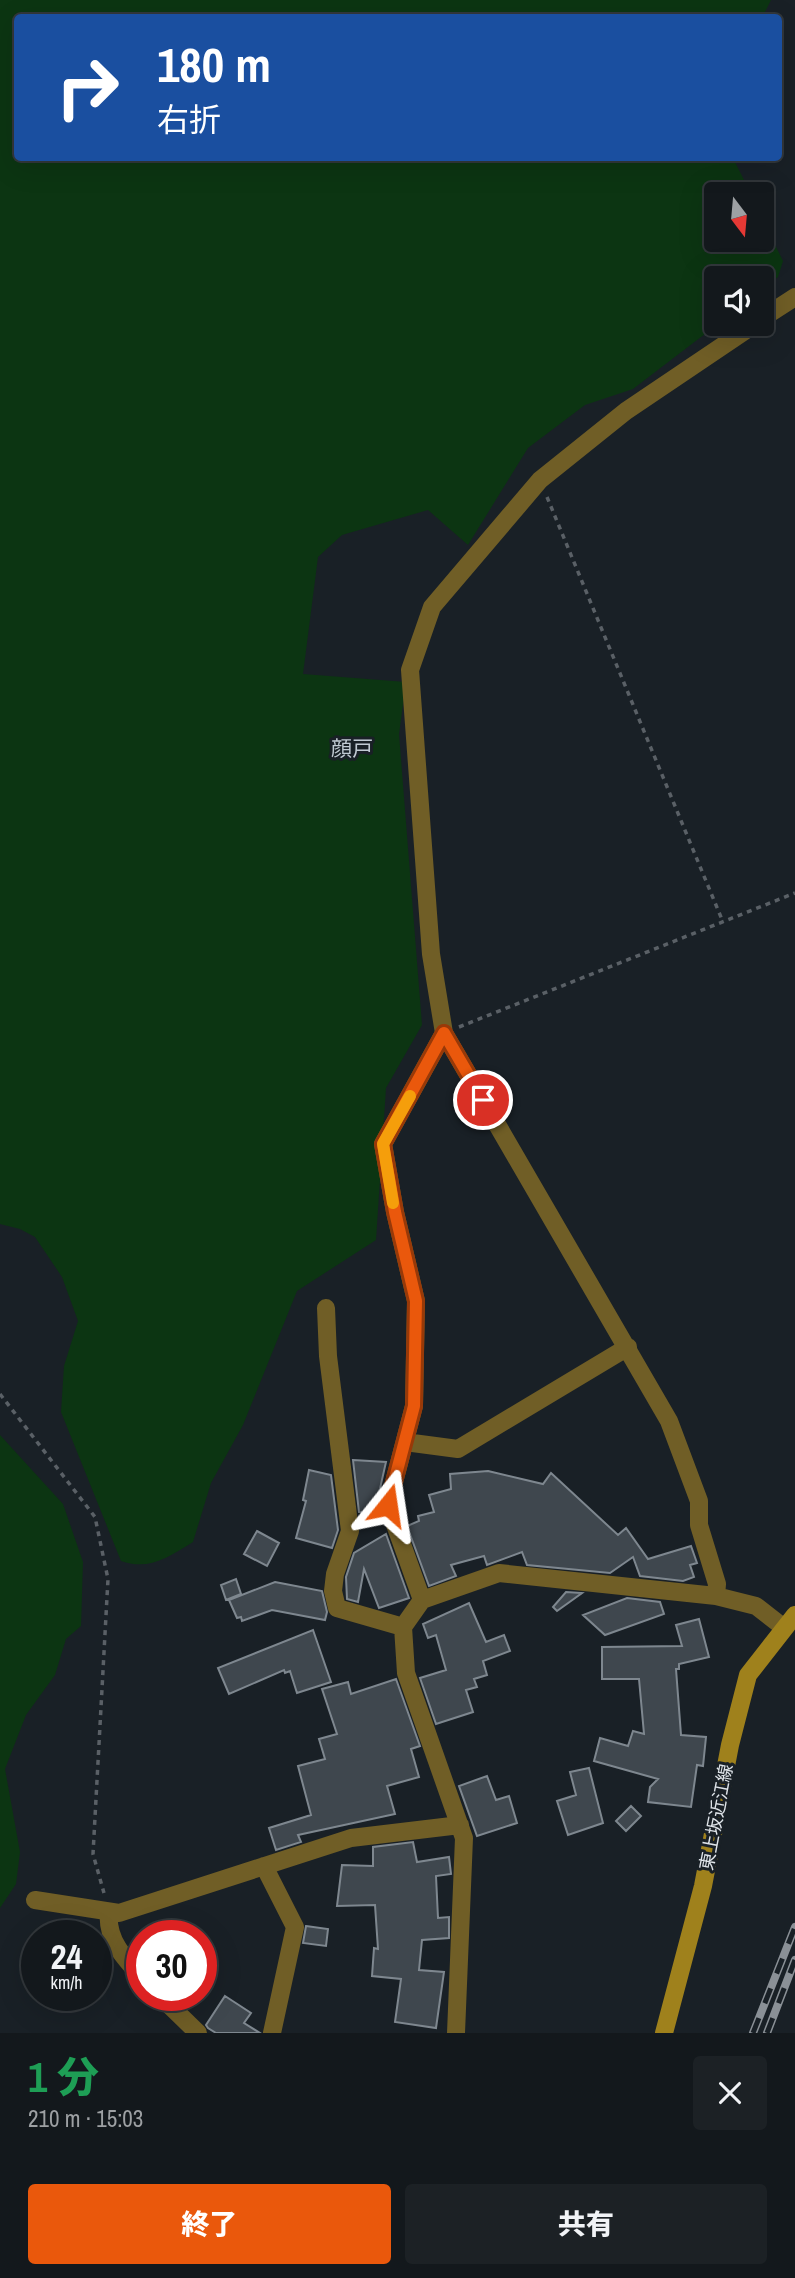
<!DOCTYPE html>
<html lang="ja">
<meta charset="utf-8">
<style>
:root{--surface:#13181c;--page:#1c2125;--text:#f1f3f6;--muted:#9da0a3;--line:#32373b;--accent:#ea580c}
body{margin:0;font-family:"Archivo Narrow","Noto Sans JP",sans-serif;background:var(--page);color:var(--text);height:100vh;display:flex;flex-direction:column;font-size:26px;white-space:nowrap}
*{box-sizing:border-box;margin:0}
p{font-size:23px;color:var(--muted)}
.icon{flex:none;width:38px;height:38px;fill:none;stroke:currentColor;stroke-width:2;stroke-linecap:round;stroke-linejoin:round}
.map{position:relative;height:2033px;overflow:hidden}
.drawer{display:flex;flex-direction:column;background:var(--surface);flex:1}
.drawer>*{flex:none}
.banner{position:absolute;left:14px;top:14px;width:768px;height:147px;border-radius:7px;box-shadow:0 7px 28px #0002,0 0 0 2px var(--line);background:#1a4fa0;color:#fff;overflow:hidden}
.needle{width:46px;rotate:164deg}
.tools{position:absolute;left:704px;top:182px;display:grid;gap:14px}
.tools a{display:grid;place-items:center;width:70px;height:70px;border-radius:7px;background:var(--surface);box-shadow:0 7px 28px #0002,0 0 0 2px var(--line);font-size:35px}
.speed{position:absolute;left:21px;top:1920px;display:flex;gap:14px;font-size:35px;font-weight:700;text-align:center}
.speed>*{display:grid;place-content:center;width:91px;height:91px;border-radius:50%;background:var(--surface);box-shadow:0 7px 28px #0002,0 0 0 2px var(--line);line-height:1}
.speed small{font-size:18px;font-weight:400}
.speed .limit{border:10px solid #d22;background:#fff;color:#111}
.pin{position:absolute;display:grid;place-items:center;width:60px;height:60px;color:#fff;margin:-30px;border:4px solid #fff;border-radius:50%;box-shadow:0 2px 7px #0007}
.me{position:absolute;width:77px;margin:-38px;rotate:15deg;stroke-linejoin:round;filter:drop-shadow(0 0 5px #0008)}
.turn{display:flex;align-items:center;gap:24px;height:147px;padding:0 28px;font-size:32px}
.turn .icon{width:91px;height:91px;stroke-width:2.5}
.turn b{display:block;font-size:49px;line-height:60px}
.round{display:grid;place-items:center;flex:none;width:74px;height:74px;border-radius:7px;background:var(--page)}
.headline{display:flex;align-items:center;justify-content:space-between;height:119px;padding:0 28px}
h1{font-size:42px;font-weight:800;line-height:52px;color:#1e9e55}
.primary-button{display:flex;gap:14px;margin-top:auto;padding:14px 28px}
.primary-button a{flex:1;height:80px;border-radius:7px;background:var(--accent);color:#fff;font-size:28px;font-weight:800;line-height:80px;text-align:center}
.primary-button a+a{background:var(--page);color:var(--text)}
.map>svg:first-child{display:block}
.green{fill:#0c3512}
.building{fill:#3f474e;stroke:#7e878f;stroke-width:2}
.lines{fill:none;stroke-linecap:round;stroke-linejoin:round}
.path{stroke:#5a6066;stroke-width:3.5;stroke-dasharray:5 5;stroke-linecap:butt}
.street{stroke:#705e26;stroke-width:18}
.secondary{stroke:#9f811c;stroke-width:18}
.rail-casing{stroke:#8a9096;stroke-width:8}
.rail{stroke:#192026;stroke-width:5;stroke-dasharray:16;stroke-linecap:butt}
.route-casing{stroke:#983908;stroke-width:18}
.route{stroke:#ea580c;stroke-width:12}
.slow{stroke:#f59e0b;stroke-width:12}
.labels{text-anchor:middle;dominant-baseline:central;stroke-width:6;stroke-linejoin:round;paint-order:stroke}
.street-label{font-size:18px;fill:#e0e5ea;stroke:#192026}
.quarter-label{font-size:21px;fill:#c1cad3;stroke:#192026}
</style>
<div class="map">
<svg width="795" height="2033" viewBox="0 0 795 2033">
<rect width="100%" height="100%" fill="#192026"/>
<!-- green -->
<path class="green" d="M0,0h771l-9,18h-744v140h715l18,36h-35v46h45v-24l22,45 -5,16 -17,13v-12h-45l2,46 -85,65 -48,16 -57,43 -60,97 -40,-35 -86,25 -24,22 -15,117 103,8 -7,52 23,291 -36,63 -10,152 -79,51 -54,134 -32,58 -18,59c-24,15 -44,29 -72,19l-60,-149 3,-46 14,-45 -16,-44 -27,-40 -15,-8 -20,-5z
M0,1435l63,69 20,58 -2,64 -15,13 -11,36 -29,40 -21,54 15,83 -4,32 -16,24z"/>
<!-- building -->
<path class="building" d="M353,1460l33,2 -9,40 2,11 -20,-1z
M309,1470l22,5 7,55 -6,18 -36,-10 10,-37 -3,-1z
M488,1471l55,13 8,-11 67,62 8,-7 22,31 43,-13 6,17 -7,2 4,12 -11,4 -43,-5 -7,-19 -23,16 -83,-8 -5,-13 -35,13 -3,-9 -33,9 5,11 -27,10 -22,-60 12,-5 -1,-5 16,-4 -5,-17 22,-6 -1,-15z
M257,1531l22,12 -12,23 -23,-12z
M386,1534l23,64 -30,10 -15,-39 -6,33 -11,-3 -1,-22 8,-24z
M236,1579l5,15 -15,6 -5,-15z
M275,1582l47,9 5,21 -2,8 -53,-10 -30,11 -1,-4 -4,1 -8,-18z
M566,1592l16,1 -25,18 -4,-4z
M627,1598l33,4 4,12 -59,21 -22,-20z
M469,1603l17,39 18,-7 6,16 -27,10 4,14 -13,4 3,8 -11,3 7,22 -37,12 -16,-46 26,-8 -10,-35 -8,3 -5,-14z
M699,1619l10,38 -30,7v5h-3l5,66 25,2 -3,29 -6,-1 -6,42 -43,-5 2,-15 8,-8 -64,-18 6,-23 28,8 5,-15 11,3 -5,-55h-37v-32l80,-1 -6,-21z
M313,1630l18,52 -34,11 -7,-22 -5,2 -1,-3 -55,24 -11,-26z
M396,1679l24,67 -9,3 8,28 -32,9 8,28 -97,21 3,7 -25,8 -7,-22 42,-13 -13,-49 27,-7 -6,-20 18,-5 -15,-45 26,-7 3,12z
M589,1768l14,55 -35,12 -11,-34 19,-6 -6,-23z
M487,1776l9,24 13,-4 8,27 -40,13 -18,-50z
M631,1806l10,10 -15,15 -10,-10z
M413,1842l4,20 32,-5 2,17 -15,2 2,42 11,-1v21l-27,2 -3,30 25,2 -8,56 -41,-6 6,-43 -29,-3 2,-28 4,1 -3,-44 -38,1 5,-41 31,1v-19z
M306,1926l22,3 -2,17 -23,-3z
M225,1996l26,17 -7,10 16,10h-44l-8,-5 -2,-3z"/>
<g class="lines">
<!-- path -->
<path class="path" d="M547,497l176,425
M459,1027l336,-134
M0,1394l95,123 13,62 -15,275 11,39"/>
<!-- street -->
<path class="street" d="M761,319l34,-22
M326,1308l2,48 22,175 -15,43 -2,17 4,17 66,19
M405,1442l53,7 170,-102
M716,1596l1,-12 -18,-59v-24l-30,-80 -225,-388 -13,-79 -21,-284 22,-63 108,-127 86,-69 129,-87
M422,1600l-34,-95 26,-99 2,-105 -21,-89 -12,-68 61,-111
M264,1866l31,61 -23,106
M35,1900l84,13 232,-75 109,-13
M109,1912c-3,27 15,46 33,65
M159,1995l39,38
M456,2033l8,-195 -58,-165 -3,-46 19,-27 77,-27 217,23 40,10 27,21"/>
<!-- secondary -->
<path class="secondary" d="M664,2033l39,-147 27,-141 18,-70 47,-60"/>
<defs>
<path id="rail" d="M753,2033l42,-106
M767,2033l28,-73"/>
</defs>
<!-- rail casing -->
<use href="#rail" class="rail-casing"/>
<!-- rail -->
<use href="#rail" class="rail"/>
</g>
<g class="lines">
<defs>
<path id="route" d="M388,1505l26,-99 2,-105 -21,-89 -12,-68 61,-111 39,67"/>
</defs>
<!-- route casing -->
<use href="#route" class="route-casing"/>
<!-- route -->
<use href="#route" class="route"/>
<!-- slow -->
<path class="slow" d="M393,1203l-10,-59 27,-48"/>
</g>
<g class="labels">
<!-- street labels -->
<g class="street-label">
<text transform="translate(716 1817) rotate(-79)">東上坂近江線</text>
</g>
<!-- quarter labels -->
<g class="quarter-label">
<text x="352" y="748">顔戸</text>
</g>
</g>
</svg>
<div class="tools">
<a><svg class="needle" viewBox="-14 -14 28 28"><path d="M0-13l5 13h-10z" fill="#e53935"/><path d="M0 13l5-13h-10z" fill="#9da0a3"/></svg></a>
<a><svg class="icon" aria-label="sound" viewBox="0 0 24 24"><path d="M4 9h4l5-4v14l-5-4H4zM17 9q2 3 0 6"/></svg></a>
</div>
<div class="speed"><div>24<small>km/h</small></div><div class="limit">30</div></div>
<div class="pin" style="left:483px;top:1100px;background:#d93025"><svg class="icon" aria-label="arrive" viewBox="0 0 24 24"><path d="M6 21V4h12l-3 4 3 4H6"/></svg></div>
<svg class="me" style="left:388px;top:1505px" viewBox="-20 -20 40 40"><path d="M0-17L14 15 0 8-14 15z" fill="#ea580c" stroke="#fff" stroke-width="4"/></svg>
<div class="banner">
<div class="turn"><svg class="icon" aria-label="right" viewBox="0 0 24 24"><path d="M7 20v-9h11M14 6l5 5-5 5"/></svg><div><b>180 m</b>右折</div></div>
</div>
</div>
<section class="drawer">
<div class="headline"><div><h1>1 分</h1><p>210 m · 15:03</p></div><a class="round"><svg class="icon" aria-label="close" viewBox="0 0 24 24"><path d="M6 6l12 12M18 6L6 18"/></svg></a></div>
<div class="primary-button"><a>終了</a><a>共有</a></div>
</section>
